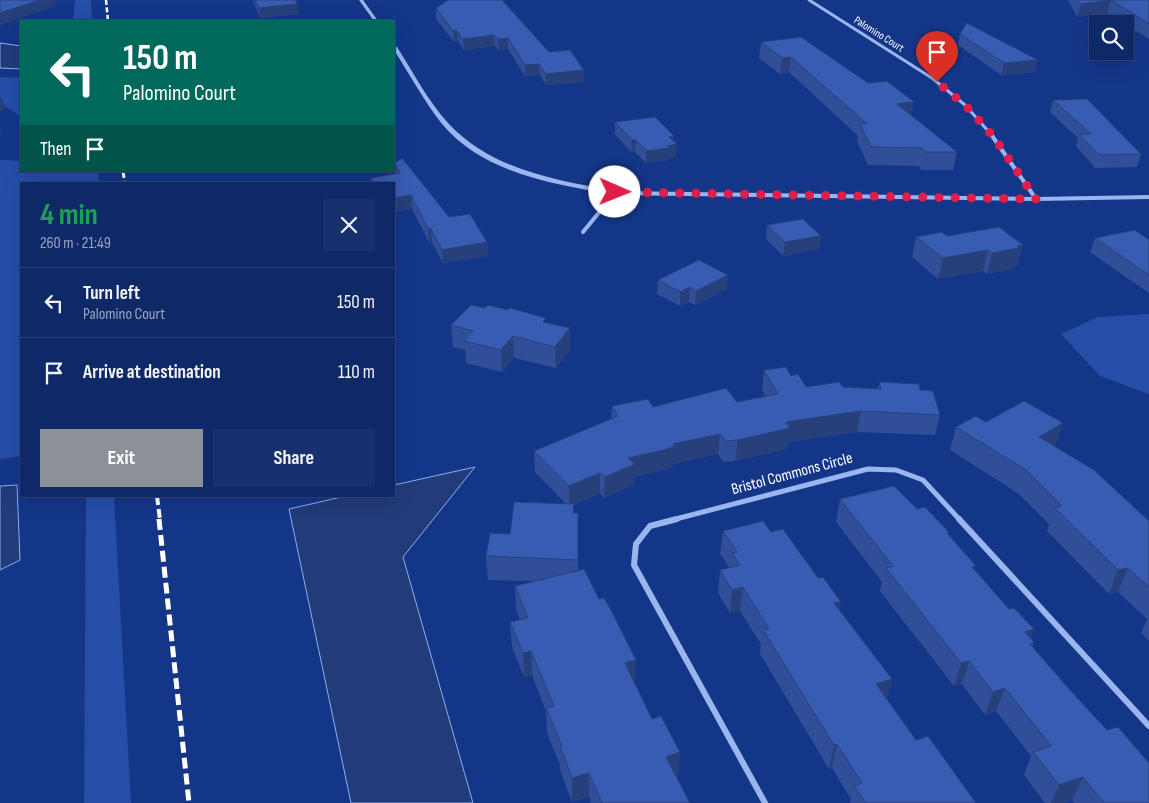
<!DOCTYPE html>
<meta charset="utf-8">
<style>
:root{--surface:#0f2867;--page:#18306d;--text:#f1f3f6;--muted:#9ba6c0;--line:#2f447b;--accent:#8c9099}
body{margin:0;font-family:"Sofia Sans Condensed",sans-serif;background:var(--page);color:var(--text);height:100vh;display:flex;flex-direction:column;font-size:19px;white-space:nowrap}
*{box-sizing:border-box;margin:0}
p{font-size:16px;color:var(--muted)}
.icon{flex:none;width:28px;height:28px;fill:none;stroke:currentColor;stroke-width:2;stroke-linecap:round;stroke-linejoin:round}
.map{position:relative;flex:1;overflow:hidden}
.sheet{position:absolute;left:20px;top:182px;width:375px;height:315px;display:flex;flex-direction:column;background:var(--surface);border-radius:0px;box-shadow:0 5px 20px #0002,0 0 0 1px var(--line)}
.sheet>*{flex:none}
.guide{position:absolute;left:20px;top:20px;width:375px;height:152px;border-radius:0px;box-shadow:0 5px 20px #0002,0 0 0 1px var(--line);background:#00695c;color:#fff;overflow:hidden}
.tools{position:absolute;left:1089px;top:15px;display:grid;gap:10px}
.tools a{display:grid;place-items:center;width:45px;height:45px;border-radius:0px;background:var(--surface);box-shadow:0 5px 20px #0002,0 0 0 1px var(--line);font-size:25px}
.pin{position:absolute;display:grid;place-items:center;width:42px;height:42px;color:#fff;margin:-51px -21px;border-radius:50% 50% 50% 0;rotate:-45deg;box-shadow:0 0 5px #0007}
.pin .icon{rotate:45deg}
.me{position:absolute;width:55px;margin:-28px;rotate:91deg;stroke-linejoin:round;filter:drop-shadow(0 0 4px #0008)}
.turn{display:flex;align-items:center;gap:18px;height:105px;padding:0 20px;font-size:22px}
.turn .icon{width:65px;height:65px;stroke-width:2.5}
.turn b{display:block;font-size:35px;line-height:42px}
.then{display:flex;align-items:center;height:48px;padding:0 20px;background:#0003;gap:10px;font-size:19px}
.round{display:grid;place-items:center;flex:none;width:52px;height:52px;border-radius:0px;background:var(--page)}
.head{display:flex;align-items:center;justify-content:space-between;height:85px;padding:0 20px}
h1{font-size:30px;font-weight:700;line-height:38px;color:#1e9e55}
.button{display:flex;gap:10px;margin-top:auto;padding:10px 20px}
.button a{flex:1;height:58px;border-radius:0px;background:var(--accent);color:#fff;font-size:20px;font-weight:700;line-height:58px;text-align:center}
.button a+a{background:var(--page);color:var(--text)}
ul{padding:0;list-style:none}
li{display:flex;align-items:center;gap:15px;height:70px;padding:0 20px;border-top:1px solid var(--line)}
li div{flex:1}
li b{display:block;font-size:19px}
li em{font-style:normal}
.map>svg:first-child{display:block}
.green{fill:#264ea8}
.water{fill:#223b79;stroke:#8dadf2}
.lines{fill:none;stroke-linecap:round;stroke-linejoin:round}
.minor-far3{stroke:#9bb5ef;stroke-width:3}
.minor-far2{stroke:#9bb5ef;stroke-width:4}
.minor-far1{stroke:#9bb5ef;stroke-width:5}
.minor{stroke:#9bb5ef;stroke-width:6}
.tertiary{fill:#9bb5ef;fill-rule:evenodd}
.rail-far3{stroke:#fff;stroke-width:2.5;stroke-dasharray:5 2.5;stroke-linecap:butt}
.rail-far2{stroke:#fff;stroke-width:3;stroke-dasharray:7 3;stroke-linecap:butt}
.rail-far1{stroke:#fff;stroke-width:4;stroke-dasharray:9 4;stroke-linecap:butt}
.rail{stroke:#fff;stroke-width:5;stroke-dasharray:11 5;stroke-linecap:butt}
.wall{fill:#304f98}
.shaded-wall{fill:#27407c}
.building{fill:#385cb1;stroke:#27407c}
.route{stroke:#e11d48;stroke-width:9;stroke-dasharray:0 16.2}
.labels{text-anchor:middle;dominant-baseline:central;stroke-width:5;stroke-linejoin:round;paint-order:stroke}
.far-street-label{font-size:11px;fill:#fff;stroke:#143689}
.near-street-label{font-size:16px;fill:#fff;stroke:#143689}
</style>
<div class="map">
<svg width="1149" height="803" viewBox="0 0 1149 803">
<rect width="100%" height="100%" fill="#143689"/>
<!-- green -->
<path class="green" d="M75,0h16l1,21h-19z
M0,77l21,1v49l-1,-11 -20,-13z
M0,160l21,1v10h77l1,13h-78v272l-21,3z
M1149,314v80l-49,-18 -39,-42 37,-17z
M86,496l28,1 17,306h-47z"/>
<!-- water -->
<path class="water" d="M0,43l21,3v23l-21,-1z
M475,467l-72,90 70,246h-122l-62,-294 57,-13h48v-11z
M17,485l3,75 -20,10v-84z"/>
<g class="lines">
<!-- minor-far3 -->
<path class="minor-far3" d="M809,0l123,78 33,27 24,27"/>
<!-- minor-far2 -->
<path class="minor-far2" d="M988,130l48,69
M583,232l32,-39"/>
<!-- minor-far1 -->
<path class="minor-far1" d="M672,520l196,-51 28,1 27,10 37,40"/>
<!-- minor -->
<path class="minor" d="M677,519l-27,7 -14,18 -2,21 131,238
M959,519l190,207"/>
<!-- tertiary -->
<path class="tertiary" d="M359,0h4l15,21h-4z
M394,45l3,2c16,25 31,54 51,76 44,47 107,57 167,68l421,6 113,-2v4l-113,2 -421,-6c-61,-11 -131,-21 -173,-71 -18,-23 -32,-49 -48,-74z"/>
<!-- rail-far3 -->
<path class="rail-far3" d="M106,0l2,21"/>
<!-- rail-far2 -->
<path class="rail-far2" d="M123,171l2,13"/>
<!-- rail-far1 -->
<path class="rail-far1" d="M157,496l3,24"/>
<!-- rail -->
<path class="rail" d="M159,519l30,284"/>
</g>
<!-- wall -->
<path class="wall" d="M253,0h42l2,4 2,10 -39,4z
M1068,0h81v39l-42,-26 -30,4z
M436,8l113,44 35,18v12l-38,3 -6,-10 -15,1 -17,-27 -9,1 -4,-4 -31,4 -6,-9 -4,1 -18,-23z
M960,34l78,26 -3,12 -34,3 -43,-30z
M761,42l151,74 45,36 -4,18h-32l-2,-4 -51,-1 -11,-24 1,-5 -69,-64 -9,2 -21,-16z
M1053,100l88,54 -4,13 -42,1 -19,-22 2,-8 -28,-26z
M615,122l58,19 3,15 -7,2 -1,2 -22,3 -11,-11h-4l-16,-18z
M395,163l54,54 38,25 1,14 -45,7 -11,-21 -3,1 -17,-35 -18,4v-28h-22l-1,-6 25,-4z
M767,225l54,11 -2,13 -36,7 -17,-17z
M999,227l18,39h-3l-1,3 -26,5 -4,-3 -45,8 -26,-22 4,-20 31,-1z
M1095,238l54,2v53l-59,-41z
M658,280l69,9 -32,16 -6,-3 -9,4 -23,-12z
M546,322l24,28 -14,18 -42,-10 -12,14 -36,-9 -1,-13 -12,-3 -2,-22z
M764,370l27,6 15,11 72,2 1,-7 41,8 20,25 -5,20 -78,-3 -69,10 -1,7 -52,12 -12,1 -5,-8 -45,10v3l-10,3 -29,7v7l-30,14 -4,-5 -26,12v8h4v57l74,149 28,33 -2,25h-1l13,26h-99l-2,-6 -17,5 -12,-32v-5l-13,-32 -1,-22 -14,-36 -8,2 -12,-30 -2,-25 10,-2 -4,-10 -1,-24 19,-5 -46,-1 -2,-24 24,-22 56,-30 -31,-32 -1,-21 77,-32 1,-13 41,1 84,-5 28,-6 -3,-6z
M986,422l69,24 94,75v120l-8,-8 6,-14 -29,-27 -9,2 -62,-63 2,-7 -30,-30 -69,-44 6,-23z
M840,499l77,10 31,25 27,36 59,72 -2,5 117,156h-75l-2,-3 -8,3h-19l-21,-28 7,-19 -35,-45 -11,4 -23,-31 -8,2 -74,-95 2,-9 -46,-60z
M723,531l48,1 68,77 53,70 -5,20 29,41 60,63h-126l1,-4 -19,-31 -3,1 -69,-115 1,-10 -21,-33 -10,2 -12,-20 2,-23 10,-2 -10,-14z"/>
<!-- shaded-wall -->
<path class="shaded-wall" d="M40,0h16l-1,6 -55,19v-12z
M1111,0l-4,13 -30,4 4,-13z
M297,4l2,10 -39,4 -1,-10z
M453,31h4l1,10 -4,1z
M494,35l1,11 -31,4 -1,-11z
M508,38v11l-9,1 -1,-11z
M791,57l-2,15 -9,2 2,-16z
M1038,60l-3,12 -34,3 3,-12z
M539,64l1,11 -15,1v-11z
M584,70v12l-38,3v-11z
M0,97h1l4,12 -5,3z
M914,102l-3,17 -14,-15z
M0,129l2,6 -2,1z
M674,136l-1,9 4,-1 -1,12 -7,2 -1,2 -22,3v-12l23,-14z
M632,140h4l-1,12h-4z
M411,195l1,13 -18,4v-14z
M428,229h3l1,13 -3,1z
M821,236l-2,13 -36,7 2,-14z
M487,242l1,14 -45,7 -1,-13z
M1023,245l-6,21h-3l-1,3 -26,5 5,-21z
M988,250l-5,21 -45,8 5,-21z
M728,275l-1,14 -32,16 1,-14z
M690,287l-1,15 -9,4v-14z
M570,328v22l-14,18 -1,-21z
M513,336l1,22 -12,14 -1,-22z
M861,411l-4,21 -69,10 -1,7 -52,12 3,-21 48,-18z
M1063,423l-8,23 -23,14 7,-23z
M720,434l-2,20 -45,10v3l-10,3 -29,7v7l-30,14 1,-21 23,-19 45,-14z
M600,473v20l-26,12v23l-5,-21v-21z
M1128,568l-10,24 -9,2 9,-24z
M743,587l-3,24 -10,2 2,-23z
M841,602l-5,23 -2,-22z
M1034,629l-9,23v-20z
M531,651l1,24 -8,2 -1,-24z
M636,660l-1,24 -10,-21z
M969,661l-7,23 -8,2 7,-23z
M892,679l-6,24 -10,-19z
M1005,688l-9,23 -11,4 8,-23z
M837,744l-5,24 -3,1 5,-24z
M680,752l-2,25 -14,4 2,-24z
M589,773v24l-17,5v-24z
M1083,777l-11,23 -8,3h-13l8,-18z"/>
<!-- building -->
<path class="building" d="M0,0h40l-40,13z
M255,0h40l2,4 -38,4z
M448,0h54l47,52 21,-2 14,20 -38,4 -7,-10 -14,1 -17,-27 -10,1 -4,-4 -31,4 -6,-8h-4l-17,-23z
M1078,0h71v24l-38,-24 -30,4z
M967,23l71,37 -34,3 -44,-29z
M801,37l67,46 19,-2 27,21 -17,2 60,48h-32l-3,-4 -51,-1 -11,-23h7l-76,-67 -9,1 -21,-16z
M1087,99l54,55 -42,1 -20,-21h12l-38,-34z
M655,117l19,19 -5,1 8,7 -10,2 2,2 -23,3 -10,-11h-4l-17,-18z
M402,158l47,59 21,-3 17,28 -45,8 -11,-21h-3l-17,-34 -17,3v-14h-19l-4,-6 29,-5 -5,-10z
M803,219l18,17 -36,6 -18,-17z
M999,227l24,18 -6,1 2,2 -27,5 -4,-3 -45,8 -27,-21 26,-5 5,4z
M1135,230l14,10v35l-54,-37z
M699,260l29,15 -32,16 -6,-4 -10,5 -22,-12z
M471,305l14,3 3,-3 20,5 2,-2 36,10 -3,4 27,6 -15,19 -42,-11 -12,14 -37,-9 9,-10 -22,-6z
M786,367l5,9 7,-2 8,13 33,-5 4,5 38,2 -2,-7 40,2 1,6 13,1 7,24 -79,-4 -75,11 4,6 -52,12 -12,1 -6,-7 -47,10 2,2 -11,4 -36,8 7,6 -30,13 -5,-4 -31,13 -35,-35 84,-35 -6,-10 36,-7 5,8 73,-19 11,14 41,-8 -14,-24z
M1024,401l39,22 -24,14 55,33 55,51v66l-21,-19 -10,2 -63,-62 7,-2 -36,-36 -70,-43 20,-11 10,6z
M894,486l23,23 8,-2 24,25 -2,1 29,33 -4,1 37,42 5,-1 20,21 -9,3 9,10 -4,2 40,46 37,40 11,-3 31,36v40h-45l-21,-26 -24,8 -26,-33 18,-6 -46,-58 -12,4 -24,-31 -8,2 -75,-95 7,-2 -53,-67z
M514,502l60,2 -1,9h5v47l-92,-4 4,-23 20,1z
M763,521l8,11 12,-3 35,49 5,-1 18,25 -7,1 58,76 -16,5 40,56 12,-4 48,67h-110l-12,-17 8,-3 -25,-39 -3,1 -71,-115 6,-1 -26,-42 -11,3 -12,-20 20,-5 -8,-12 5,-1 -14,-21z
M584,569l15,30 5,-1 6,10 26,52 -11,3 27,56 9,-3 19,36 -14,5 24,46h-88l-13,-30 -17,5 -12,-32 2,-1 -16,-37 8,-2 -23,-55 -8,2 -13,-31 18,-4 -13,-32z"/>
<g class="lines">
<!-- route -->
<path class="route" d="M615,192l421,7 -43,-63 -28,-31 -28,-23"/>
</g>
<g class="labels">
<!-- far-street labels -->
<g class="far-street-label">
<text transform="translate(879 34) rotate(32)">Palomino Court</text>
</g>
<!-- near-street labels -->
<g class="near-street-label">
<text transform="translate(792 474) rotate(-15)">Bristol Commons Circle</text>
</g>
</g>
</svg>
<div class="tools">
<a><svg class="icon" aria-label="search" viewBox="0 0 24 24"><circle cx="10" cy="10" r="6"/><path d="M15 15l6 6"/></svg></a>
</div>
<div class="pin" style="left:937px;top:82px;background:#d93025"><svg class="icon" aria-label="arrive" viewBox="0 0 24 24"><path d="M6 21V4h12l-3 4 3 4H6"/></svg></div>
<svg class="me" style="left:615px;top:192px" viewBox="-20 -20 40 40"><circle r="19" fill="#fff"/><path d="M0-13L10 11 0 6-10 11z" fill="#e11d48"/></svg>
<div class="guide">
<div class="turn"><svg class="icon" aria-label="left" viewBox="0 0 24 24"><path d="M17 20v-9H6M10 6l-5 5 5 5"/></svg><div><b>150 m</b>Palomino Court</div></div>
<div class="then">Then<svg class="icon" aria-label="arrive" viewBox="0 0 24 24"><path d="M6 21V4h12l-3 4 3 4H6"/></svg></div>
</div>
<section class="sheet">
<div class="head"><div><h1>4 min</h1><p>260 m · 21:49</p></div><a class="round"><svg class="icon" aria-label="close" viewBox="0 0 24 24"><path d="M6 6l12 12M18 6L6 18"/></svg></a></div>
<ul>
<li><svg class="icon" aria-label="left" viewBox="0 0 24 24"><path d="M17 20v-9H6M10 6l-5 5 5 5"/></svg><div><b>Turn left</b><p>Palomino Court</p></div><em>150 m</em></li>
<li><svg class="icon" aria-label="arrive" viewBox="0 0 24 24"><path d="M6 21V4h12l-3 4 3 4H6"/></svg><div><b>Arrive at destination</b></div><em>110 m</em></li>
</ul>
<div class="button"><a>Exit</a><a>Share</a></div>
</section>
</div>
